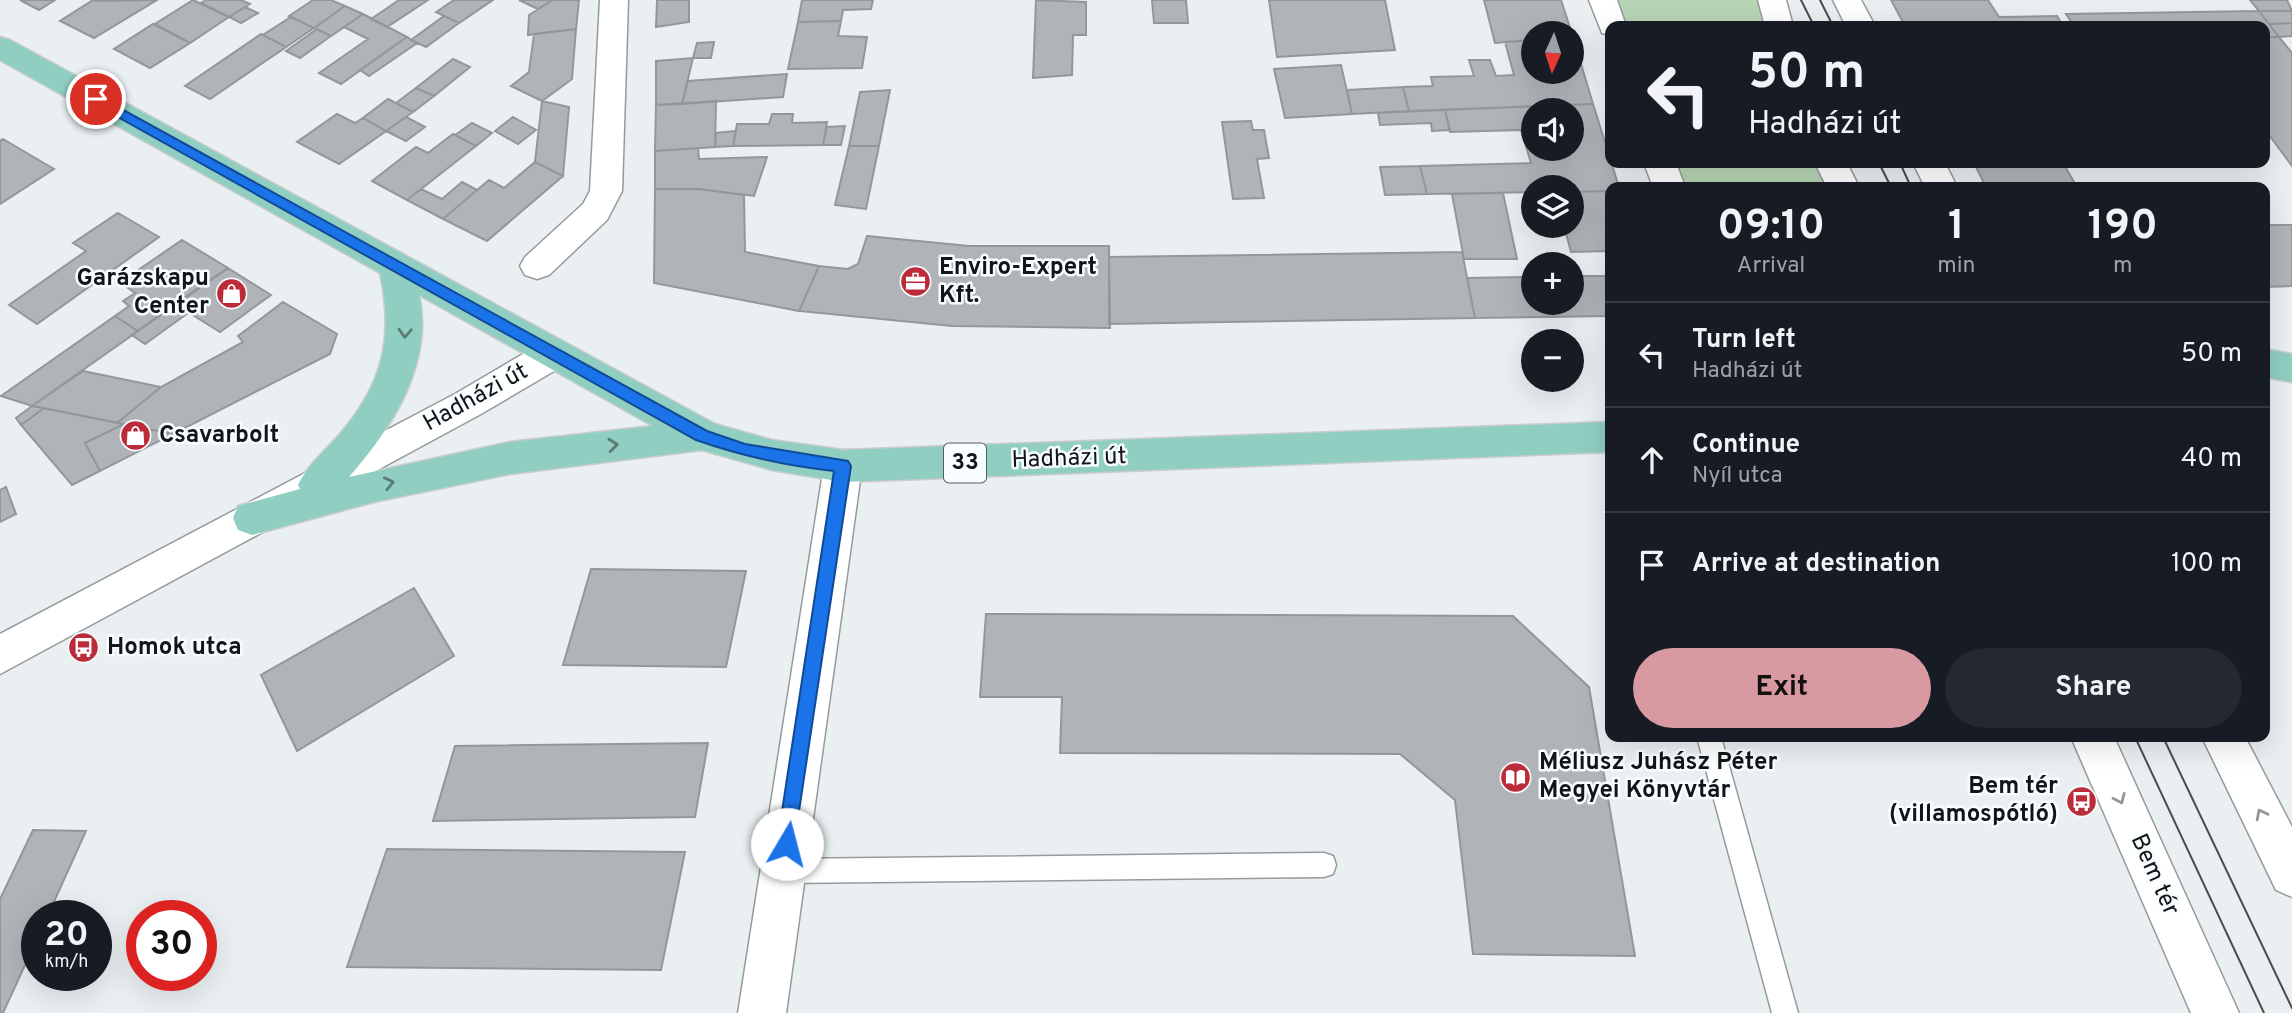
<!DOCTYPE html>
<meta charset="utf-8">
<style>
:root{--surface:#171b24;--page:#242831;--text:#f1f3f6;--muted:#9ea1a6;--line:#363941;--accent:#d999a1}
body{margin:0;font-family:Overpass,sans-serif;background:var(--page);color:var(--text);height:100vh;display:flex;flex-direction:column;font-size:26px;white-space:nowrap}
*{box-sizing:border-box;margin:0}
p{font-size:23px;color:var(--muted)}
.icon{flex:none;width:38px;height:38px;fill:none;stroke:currentColor;stroke-width:2;stroke-linecap:round;stroke-linejoin:round}
.map{position:relative;flex:1;overflow:hidden}
.drawer{position:absolute;left:1605px;top:182px;width:665px;height:560px;display:flex;flex-direction:column;background:var(--surface);border-radius:14px;box-shadow:0 7px 28px #0002}
.drawer>*{flex:none}
.top-card{position:absolute;left:1605px;top:21px;width:665px;height:147px;border-radius:14px;box-shadow:0 7px 28px #0002;background:#171b24;color:var(--text);overflow:hidden}
.needle{width:46px;rotate:183deg}
.tools{position:absolute;left:1521px;top:21px;display:grid;gap:14px}
.tools a{display:grid;place-items:center;width:63px;height:63px;border-radius:50%;background:var(--surface);box-shadow:0 7px 28px #0002;font-size:35px}
.speed{position:absolute;left:21px;top:900px;display:flex;gap:14px;font-size:35px;font-weight:700;text-align:center}
.speed>*{display:grid;place-content:center;width:91px;height:91px;border-radius:50%;background:var(--surface);box-shadow:0 7px 28px #0002;line-height:1}
.speed small{font-size:18px;font-weight:400}
.speed .limit{border:10px solid #d22;background:#fff;color:#111}
.pin{position:absolute;display:grid;place-items:center;width:60px;height:60px;color:#fff;margin:-30px;border:4px solid #fff;border-radius:50%;box-shadow:0 2px 7px #0007}
.me{position:absolute;width:77px;margin:-38px;rotate:8deg;stroke-linejoin:round;filter:drop-shadow(0 0 5px #0008)}
.turn{display:flex;align-items:center;gap:24px;height:147px;padding:0 28px;font-size:32px}
.turn .icon{width:91px;height:91px;stroke-width:2.5}
.turn b{display:block;font-size:49px;line-height:60px}
.eta{display:flex;justify-content:space-evenly;align-items:center;height:119px;text-align:center}
.eta b{font-size:42px;font-weight:700;line-height:49px}
.cta{display:flex;gap:14px;margin-top:auto;padding:14px 28px}
.cta a{flex:1;height:80px;border-radius:42px;background:var(--accent);color:#111;font-size:28px;font-weight:700;line-height:80px;text-align:center}
.cta a+a{background:var(--page);color:var(--text)}
ul{padding:0;list-style:none}
li{display:flex;align-items:center;gap:21px;height:105px;padding:0 28px;border-top:2px solid var(--line)}
li div{flex:1}
li b{display:block;font-size:26px}
li em{font-style:normal}
.map>svg:first-child{display:block}
.green{fill:#b7d5b5}
.building{fill:#b0b4b8;stroke:#93979a;stroke-width:2;fill-rule:evenodd}
.lines{fill:none;stroke-linecap:round;stroke-linejoin:round}
.lane-casing{stroke:#959b9c;stroke-width:3}
.street-casing{stroke:#959b9c;stroke-width:3}
.secondary-casing{stroke:#959b9c;stroke-width:3}
.primary-casing{stroke:#cbcccc;stroke-width:3}
.lane{fill:#fff;fill-rule:evenodd}
.street{fill:#fff;fill-rule:evenodd}
.secondary{fill:#fff;fill-rule:evenodd}
.primary{fill:#90cec2;fill-rule:evenodd}
.tram{stroke:#4a4d4e;stroke-width:2}
.oneway{stroke:#587b75}
.oneway2{stroke:#959696}
.route{fill:#1a73e8;stroke:#114b97;stroke-width:2}
.labels{text-anchor:middle;dominant-baseline:central;stroke-width:5;stroke-linejoin:round;paint-order:stroke}
.shield{fill:#f8feff;stroke:#585b5c;stroke-width:2}
.shield-label{font-size:23px;font-weight:bold;fill:#131516}
.poi-label{font-size:24px;font-weight:bold;fill:#131516;stroke:#f8feff;text-anchor:start}
.street-label{font-size:24px;fill:#131516;stroke:#f8feff}
</style>
<div class="map">
<svg width="2292" height="1013" viewBox="0 0 2292 1013">
<rect width="100%" height="100%" fill="#eaf0f2"/>
<!-- green -->
<path class="green" d="M1603,0h169l7,26h-167z
M1660,163h171l11,24h-173z"/>
<!-- building -->
<path class="building" d="M20,0h35l-16,10z
M93,0l6,1 58,-1 -63,38 -34,-17z
M193,0l36,17 -39,26 -35,-19z
M206,0h35l9,4 -21,13 -28,-14z
M313,0h18l14,6 -31,22 -25,-12z
M399,0h29l-41,27 -16,-8z
M454,0h39l-34,23 -23,-11z
M519,0h34l-15,9z
M553,0h26l-3,29 -48,6 1,-20z
M657,0h32v22l-33,5z
M802,0h71l-2,9 -28,1 -2,11 -43,1z
M1036,0l50,2v33h-13l-1,40 -39,3z
M1152,0h34l2,23h-34z
M1269,0h116l10,50 -118,7z
M1484,0h77l12,37 -1,-4h-39v7l-38,3z
M1891,0h97l11,17 58,-1 6,10h-158z
M2250,0h37l5,11h-33z
M345,6l18,8 -32,22 -17,-8z
M245,7l13,6 -17,10 -12,-6z
M2259,11l20,26h-15v-11h-190l-8,-12z
M2259,11h33v12l-23,1z
M363,14l44,23 -66,47 -22,-11 49,-34 -24,-12z
M444,16l15,7 -33,24 -15,-7z
M291,17l23,11 -28,19 -23,-12z
M841,21l-3,15 29,1 -5,31 -74,1 10,-47z
M2292,23v13l-13,1 -10,-13z
M153,24l37,19 -40,25 -36,-19z
M317,29l14,7 -31,22 -14,-7z
M576,29l-4,50 -30,22 -31,-15 18,-14 5,-38z
M261,34l25,13 -76,52 -25,-13z
M407,37l10,6 -48,33 -9,-6z
M1573,37l20,67 -184,7 -6,-24 30,-1 -2,-9 43,-1 -5,-16h21l6,16 18,-1 -9,-33 28,-2v32h39z
M2264,37h15l13,16v113l-28,-38z
M714,42l-3,16h-18l4,-15z
M693,58l-11,46 -26,1v-44z
M453,59l17,8 -36,29 -18,-8z
M1341,65l11,49 -67,4 -11,-49z
M787,74l-4,23 -101,7 6,-23z
M1403,87l6,24 -57,3 -5,-24z
M416,88l18,8 -21,16 -17,-9z
M890,90l-11,56h-30l11,-54z
M388,99l25,13 -27,19 -23,-13z
M542,101l27,6 -6,69 -28,-14z
M716,101l-1,46 -60,4 1,-46z
M1593,104l26,83h-9v4l-38,1v-5h-39v5l-106,2 -7,-28 111,-3 -10,-33 -71,2 -5,-22zM1533,110h39v39h-39z
M1445,110l5,20 -18,1 -1,-8 -51,2 -2,-12z
M337,114l18,9 8,-5 23,13 -47,33 -42,-22z
M772,114h21l-1,9 35,-1 -4,23 -90,1 4,-22h32z
M406,117l19,10 -19,14 -20,-10z
M513,117l23,13 -18,14 -23,-13z
M1251,121l2,9h11l5,28 -12,1 7,39 -31,1 -11,-77z
M472,123l20,10 -16,13 -21,-11z
M845,126l-4,19h-18l4,-18z
M736,131l-3,15 -18,1 1,-14z
M453,134l23,12 -69,54 -35,-19 44,-34 12,6z
M3,139l51,30 -54,35v-63z
M849,146h30l-13,63 -31,-4z
M698,148l1,11 68,-2 -13,39 -55,-7h-44v-38z
M535,162l28,14 -76,65 -44,-22 46,-39 15,8z
M1974,163h89l14,24h-91z
M1420,166l7,28 -42,1 -5,-28z
M462,182l15,8 -34,29 -36,-19 14,-11 21,10z
M655,189h44l45,6 1,57 74,14 -20,45 -145,-28z
M1610,191v60l-39,1 -7,-26h8v-34z
M1503,193l14,66h-53l-12,-65z
M118,213l41,24 -122,87 -28,-19 77,-54 -13,-8z
M2264,225h28v61l-28,1z
M867,236l102,10h140l1,82 -158,-2 -153,-15 20,-45 29,3 10,-5z
M182,240l46,28 -90,63 -23,-15 14,-10 -6,-5 12,-8 -11,-8 1,-6z
M1462,252l13,66 -366,6v-67z
M228,268l43,27 -51,37 -45,-28z
M1572,276h38v40l-135,2 -8,-40 66,-1v26h39z
M283,302l54,32 -7,20 -157,80 -56,-11 44,-36 82,-45 -5,-6z
M175,304l13,9 -43,31 -13,-9z
M115,316l23,15 -106,75 -31,-10z
M83,371l78,16 -44,36 -85,-17z
M32,406l12,2 -23,17 -5,-7z
M44,408l80,16 -39,19 15,28 -28,14 -51,-60z
M124,424l49,10 -73,37 -15,-28z
M6,487l10,27 -16,8v-32z
M591,569l155,2 -20,96 -163,-2z
M414,588l40,68 -157,95 -36,-76z
M986,614l527,2 76,71 46,269 -162,-2 -18,-154 -55,-46 -340,-1 2,-56h-82z
M708,743l-13,74 -262,4 22,-75z
M33,830l53,1 -38,84h-11v24l-34,74h-3v-114z
M387,849l298,3 -24,118 -314,-3z"/>
<g class="lines">
<defs>
<path id="lane" d="M1697,737h24l77,276h-26z
M1324,853l9,3 3,9 -3,9 -9,3 -541,6 -9,-3 -3,-9 3,-9 9,-3z"/>
<path id="street" d="M600,0h28l-6,191 -15,29 -58,55 -12,4 -12,-4 -5,-9 5,-9 58,-53 7,-13z
M1589,0h28l9,26h-16v9l-8,-2z
M1644,163h32l9,24h-32z
M843,450l13,5 6,11 -76,547h-48l86,-547 6,-11z"/>
<path id="secondary" d="M1758,0h28l7,26h-28z
M1833,0h28l14,26h-29z
M1815,163h32l12,24h-32z
M1913,163h32l12,24h-32z
M553,340l13,4 5,10 -5,10 -85,50 -481,260v-40l455,-240 85,-50z
M2071,737h43l125,276h-48z
M2202,737h43l47,90v70l-16,-7z"/>
<path id="primary" d="M0,37l10,3 705,384 57,16 71,10 767,-28v30l-767,30 -71,-12 -70,-20 -192,24 -136,28 -122,33 -14,-5 -5,-12 5,-12 62,-17 -2,-4c9,-19 27,-34 41,-50 44,-51 55,-97 41,-162l-380,-213zM419,295l234,131 -143,16 -161,35c43,-48 85,-115 70,-182z
M2264,349l28,5v28l-28,-5z"/>
</defs>
<!-- lane casing -->
<use href="#lane" class="lane-casing"/>
<!-- street casing -->
<use href="#street" class="street-casing"/>
<!-- secondary casing -->
<use href="#secondary" class="secondary-casing"/>
<!-- primary casing -->
<use href="#primary" class="primary-casing"/>
<!-- lane -->
<use href="#lane" class="lane"/>
<!-- street -->
<use href="#street" class="street"/>
<!-- secondary -->
<use href="#secondary" class="secondary"/>
<!-- primary -->
<use href="#primary" class="primary"/>
<!-- tram -->
<path class="tram" d="M1801,0l13,26
M1820,0l13,26
M1879,163l12,24
M1900,163l11,24
M2135,737l129,276
M2163,737l129,271"/>
</g>
<!-- one-way arrows -->
<defs><path id="oneway-chevron" d="M-2-3.5L2.5 0L-2 3.5" fill="none" stroke-width="1.6" stroke-linecap="round" stroke-linejoin="round" transform="scale(1.75)"/></defs>
<g class="oneway">
<use href="#oneway-chevron" transform="translate(405 333) rotate(93)"/>
<use href="#oneway-chevron" transform="translate(613 445) rotate(-6)"/>
<use href="#oneway-chevron" transform="translate(389 483) rotate(-12)"/>
</g>
<g class="oneway2">
<use href="#oneway-chevron" transform="translate(2120 799) rotate(66)"/>
<use href="#oneway-chevron" transform="translate(2261 814) rotate(-117)"/>
</g>
<!-- route -->
<path class="route" d="M96,95l611,336 38,13 103,17 3,5 -58,385 -6,2 -7,-2 -3,-7 57,-373c-48,-5 -92,-15 -138,-31l-605,-338 -2,-3z"/>
<!-- icons -->
<defs>
<symbol id="office-disc" viewBox="-11 -11 22 22"><circle r="9.5" fill="#bc2b39" stroke="#f8feff"/><path d="M-6-3h4V-5.5h4V-3h4V5H-6ZM-1-4.5V-3h2v-1.5ZM-6 0V1H6V0Z" fill="#fff"/></symbol>
<symbol id="shop-disc" viewBox="-11 -11 22 22"><circle r="9.5" fill="#bc2b39" stroke="#f8feff"/><path d="M-5-2.5h2.3a2.7 3.5 0 0 1 5.4 0H5L5.5 6h-11ZM-1.5-2.5h3a1.5 2.3 0 0 0-3 0Z" fill="#fff"/></symbol>
<symbol id="bus-disc" viewBox="-11 -11 22 22"><circle r="9.5" fill="#bc2b39" stroke="#f8feff"/><path d="M-5-6H5V4H4V6H2V4H-2V6H-4V4H-5ZM-3.5-4V0h7V-4ZM-3.5 1.2v1.5H-2V1.2ZM2 1.2v1.5H3.5V1.2Z" fill="#fff"/></symbol>
<symbol id="library-disc" viewBox="-11 -11 22 22"><circle r="9.5" fill="#bc2b39" stroke="#f8feff"/><path d="M-6-4Q-3-5.5-.7-3.5V5Q-3 3-6 4ZM6-4Q3-5.5 .7-3.5V5Q3 3 6 4Z" fill="#fff"/></symbol>
</defs>
<g fill-rule="evenodd">
<use href="#office-disc" x="898" y="264" width="35" height="35"/>
<use href="#shop-disc" x="214" y="276" width="35" height="35"/>
<use href="#shop-disc" x="118" y="418" width="35" height="35"/>
<use href="#bus-disc" x="66" y="630" width="35" height="35"/>
<use href="#library-disc" x="1498" y="760" width="35" height="35"/>
<use href="#bus-disc" x="2064" y="784" width="35" height="35"/>
</g>
<g class="labels">
<!-- shield labels -->
<rect class="shield" x="944" y="443.5" width="42" height="39" rx="5"/>
<g class="shield-label">
<text x="965" y="463">33</text>
</g>
<!-- poi labels -->
<g class="poi-label">
<text x="939" y="268">Enviro-Expert<tspan x="939" dy="28">Kft.</tspan></text>
<text x="209" y="279" text-anchor="end">Garázskapu<tspan x="209" dy="28">Center</tspan></text>
<text x="159" y="436">Csavarbolt</text>
<text x="107" y="648">Homok utca</text>
<text x="1539" y="763">Méliusz Juhász Péter<tspan x="1539" dy="28">Megyei Könyvtár</tspan></text>
<text x="2058" y="787" text-anchor="end">Bem tér<tspan x="2058" dy="28">(villamospótló)</tspan></text>
</g>
<!-- street labels -->
<g class="street-label">
<text transform="translate(476 398) rotate(-29)">Hadházi út</text>
<text transform="translate(1069 459) rotate(-2)">Hadházi út</text>
<text transform="translate(2154 875) rotate(66)">Bem tér</text>
</g>
</g>
</svg>
<div class="tools">
<a><svg class="needle" viewBox="-14 -14 28 28"><path d="M0-13l5 13h-10z" fill="#e53935"/><path d="M0 13l5-13h-10z" fill="#9ea1a6"/></svg></a>
<a><svg class="icon" aria-label="sound" viewBox="0 0 24 24"><path d="M4 9h4l5-4v14l-5-4H4zM17 9q2 3 0 6"/></svg></a>
<a><svg class="icon" aria-label="layers" viewBox="0 0 24 24"><path d="M12 4l9 5-9 5-9-5zM3 14l9 5 9-5"/></svg></a>
<a>+</a>
<a>−</a>
</div>
<div class="speed"><div>20<small>km/h</small></div><div class="limit">30</div></div>
<div class="pin" style="left:96px;top:99px;background:#d93025"><svg class="icon" aria-label="arrive" viewBox="0 0 24 24"><path d="M6 21V4h12l-3 4 3 4H6"/></svg></div>
<svg class="me" style="left:787px;top:844px" viewBox="-20 -20 40 40"><circle r="19" fill="#fff"/><path d="M0-13L10 11 0 6-10 11z" fill="#1a73e8"/></svg>
<div class="top-card">
<div class="turn"><svg class="icon" aria-label="left" viewBox="0 0 24 24"><path d="M17 20v-9H6M10 6l-5 5 5 5"/></svg><div><b>50 m</b>Hadházi út</div></div>
</div>
<section class="drawer">
<div class="eta">
<div><b>09:10</b><p>Arrival</p></div>
<div><b>1</b><p>min</p></div>
<div><b>190</b><p>m</p></div>
</div>
<ul>
<li><svg class="icon" aria-label="left" viewBox="0 0 24 24"><path d="M17 20v-9H6M10 6l-5 5 5 5"/></svg><div><b>Turn left</b><p>Hadházi út</p></div><em>50 m</em></li>
<li><svg class="icon" aria-label="ahead" viewBox="0 0 24 24"><path d="M12 20V5M6 11l6-6 6 6"/></svg><div><b>Continue</b><p>Nyíl utca</p></div><em>40 m</em></li>
<li><svg class="icon" aria-label="arrive" viewBox="0 0 24 24"><path d="M6 21V4h12l-3 4 3 4H6"/></svg><div><b>Arrive at destination</b></div><em>100 m</em></li>
</ul>
<div class="cta"><a>Exit</a><a>Share</a></div>
</section>
</div>
